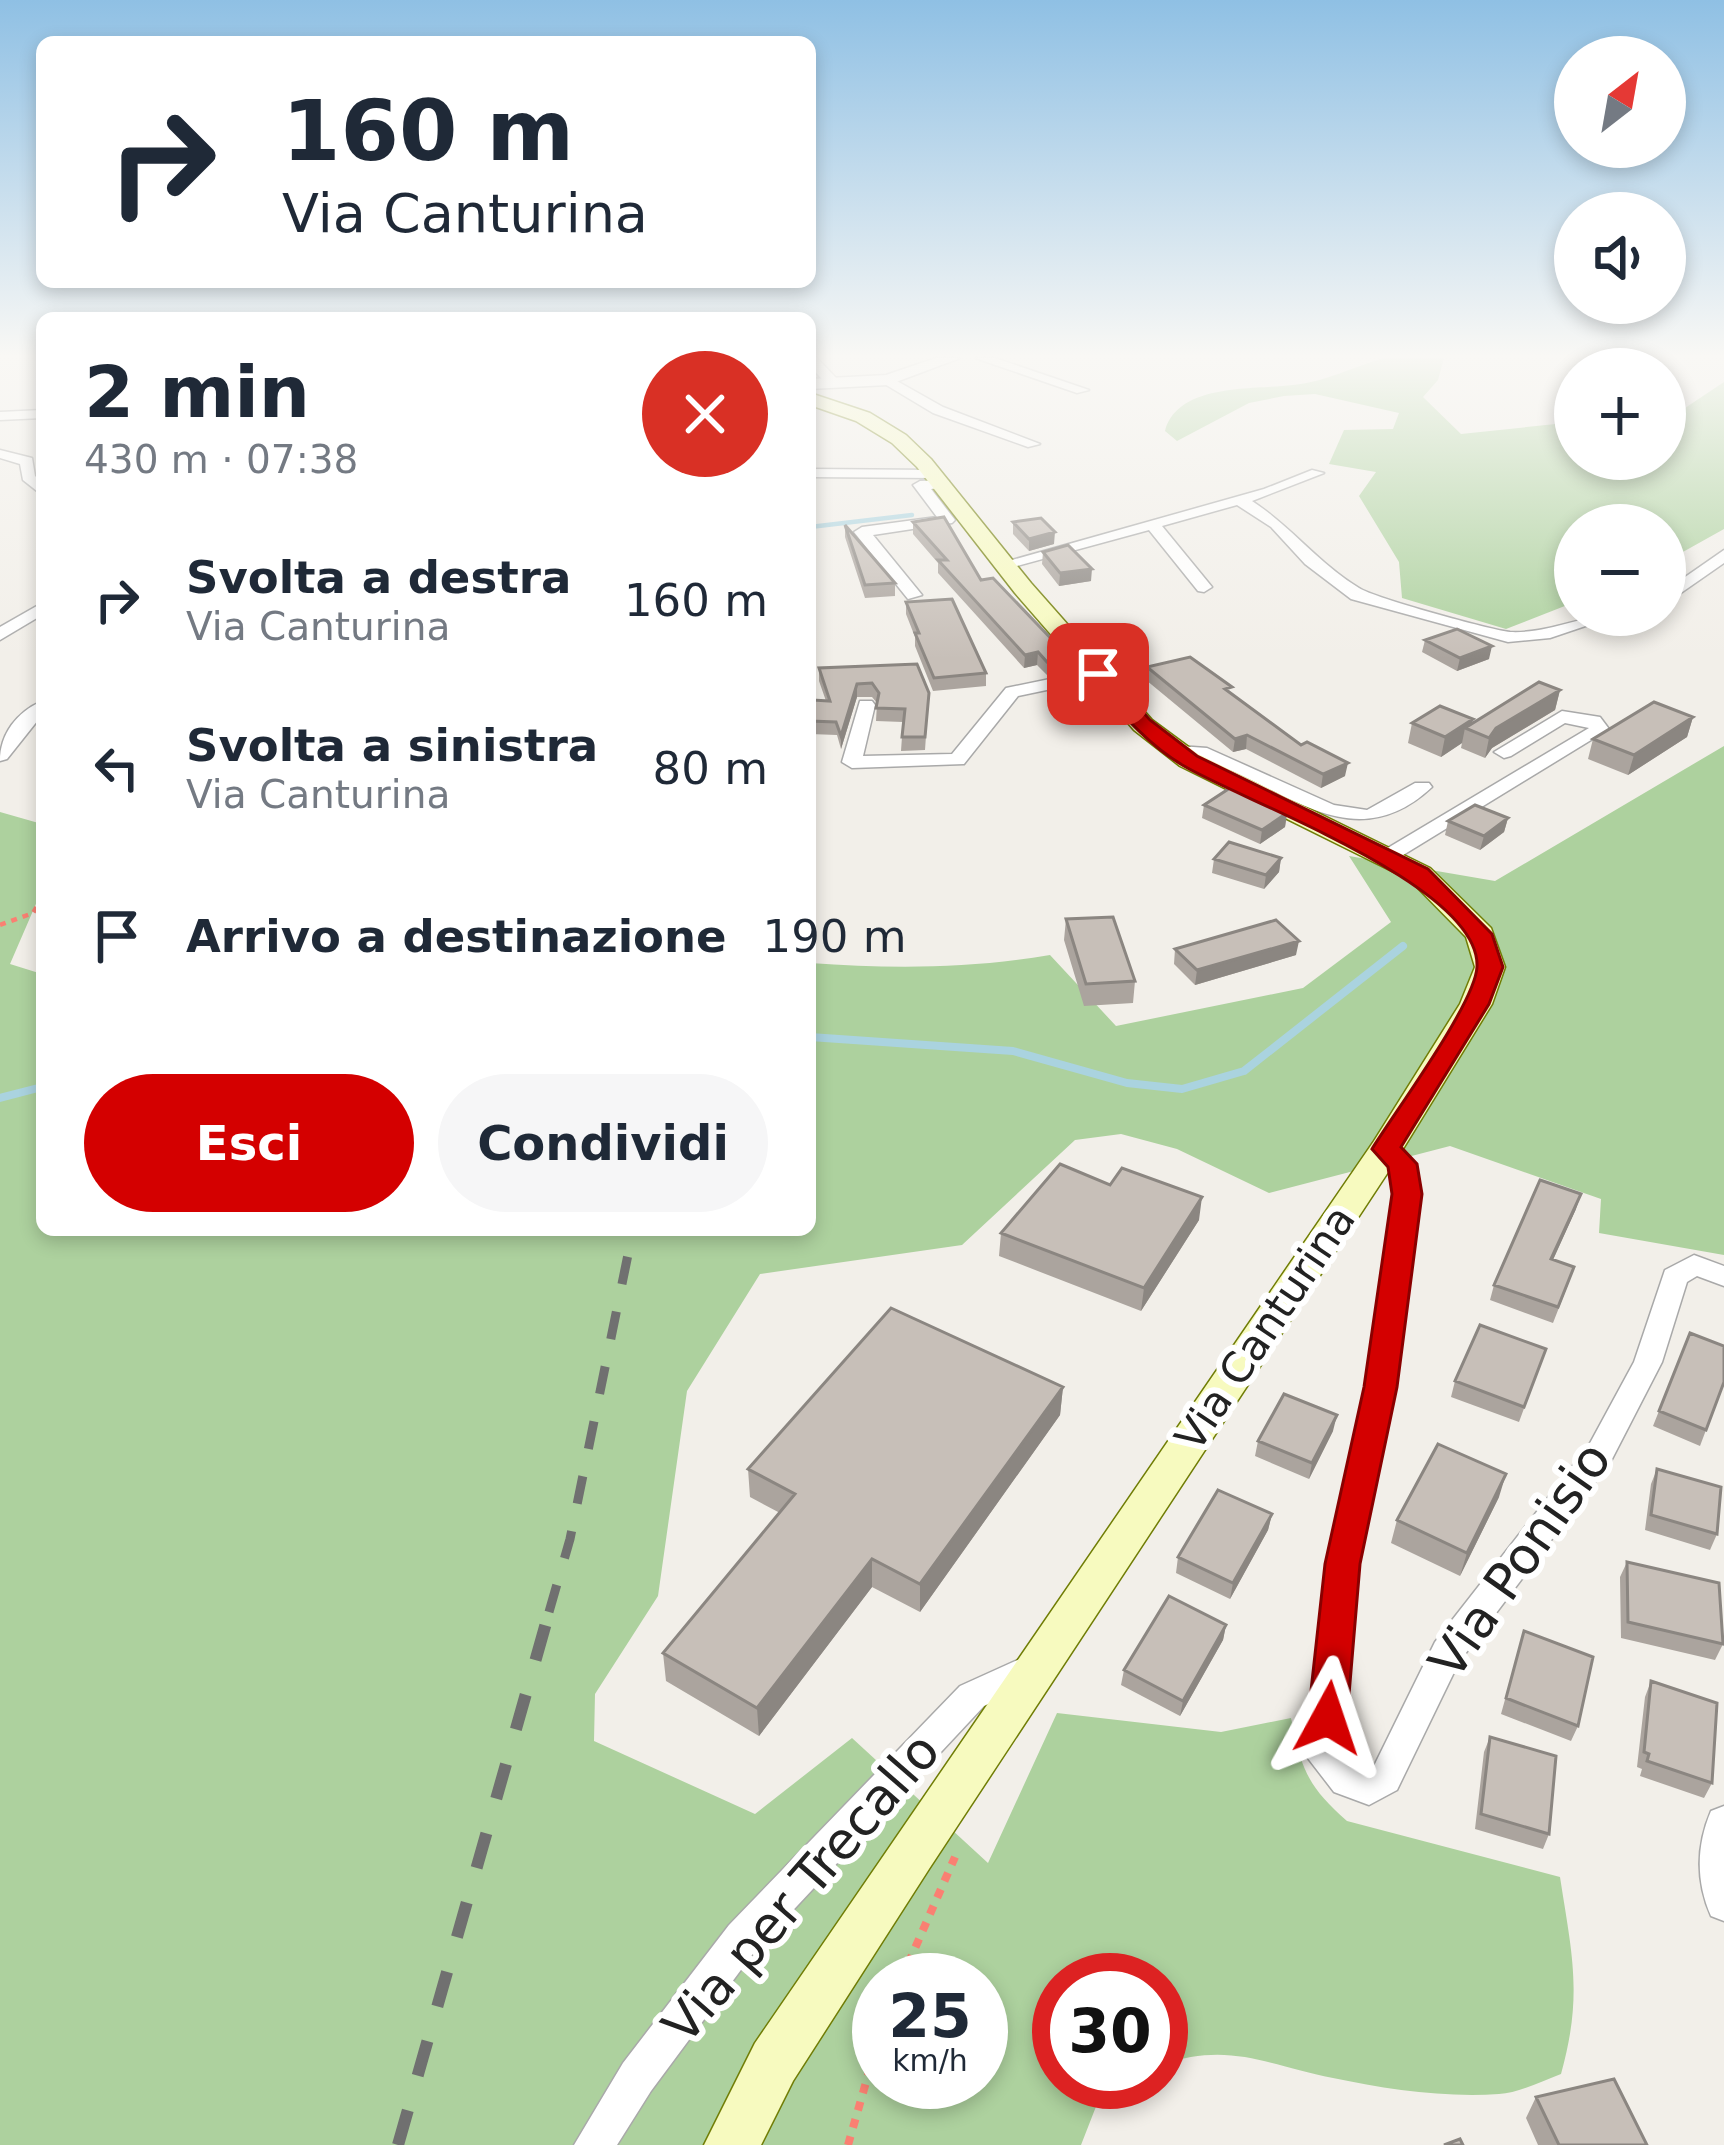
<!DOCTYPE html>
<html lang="it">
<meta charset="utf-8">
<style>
:root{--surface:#fff;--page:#f6f6f7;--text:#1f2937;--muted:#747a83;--accent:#d40000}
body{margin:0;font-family:"DejaVu Sans",sans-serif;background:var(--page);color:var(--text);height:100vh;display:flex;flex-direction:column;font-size:45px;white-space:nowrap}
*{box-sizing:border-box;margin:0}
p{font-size:39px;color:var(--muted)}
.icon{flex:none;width:66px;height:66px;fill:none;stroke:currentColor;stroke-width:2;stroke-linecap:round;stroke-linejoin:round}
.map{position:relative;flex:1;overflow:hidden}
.details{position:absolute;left:36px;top:312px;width:780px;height:924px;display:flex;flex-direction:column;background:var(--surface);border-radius:18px;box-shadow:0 6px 18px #0003}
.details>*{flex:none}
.hud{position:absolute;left:36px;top:36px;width:780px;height:252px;border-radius:18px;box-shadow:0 6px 18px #0003;background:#fff;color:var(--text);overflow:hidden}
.needle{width:78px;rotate:31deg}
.buttons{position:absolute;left:1554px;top:36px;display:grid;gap:24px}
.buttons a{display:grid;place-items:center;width:132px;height:132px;border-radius:50%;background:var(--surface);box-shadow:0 6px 18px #0003;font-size:60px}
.speed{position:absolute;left:852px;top:1953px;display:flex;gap:24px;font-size:60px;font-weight:700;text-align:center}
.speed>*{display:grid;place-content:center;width:156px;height:156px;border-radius:50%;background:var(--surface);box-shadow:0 6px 18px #0003;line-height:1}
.speed small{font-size:30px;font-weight:400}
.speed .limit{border:18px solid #d22;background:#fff;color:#111}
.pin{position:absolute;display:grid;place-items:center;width:102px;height:102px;color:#fff;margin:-51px;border-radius:24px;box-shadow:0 6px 18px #0006}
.me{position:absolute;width:132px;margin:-66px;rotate:5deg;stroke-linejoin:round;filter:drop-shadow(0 0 9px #0008)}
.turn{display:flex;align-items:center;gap:42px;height:252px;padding:0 48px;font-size:54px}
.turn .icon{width:156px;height:156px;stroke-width:2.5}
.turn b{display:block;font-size:84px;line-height:102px}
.round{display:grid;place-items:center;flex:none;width:126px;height:126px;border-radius:63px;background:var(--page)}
.headline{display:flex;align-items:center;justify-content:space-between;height:204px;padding:0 48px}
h1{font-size:72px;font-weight:700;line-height:90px}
.cta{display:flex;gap:24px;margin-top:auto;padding:24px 48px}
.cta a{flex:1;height:138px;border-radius:72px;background:var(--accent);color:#fff;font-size:48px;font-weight:700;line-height:138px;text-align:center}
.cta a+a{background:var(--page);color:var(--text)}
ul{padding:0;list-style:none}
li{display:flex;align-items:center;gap:36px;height:168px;padding:0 48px}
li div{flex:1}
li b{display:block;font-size:45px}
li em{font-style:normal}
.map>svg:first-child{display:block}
.forest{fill:#add19e;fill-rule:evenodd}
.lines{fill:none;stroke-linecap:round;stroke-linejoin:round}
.stream-far1{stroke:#aad3df;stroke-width:4.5}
.stream{stroke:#aad3df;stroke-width:8}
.minor-casing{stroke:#a9a9a9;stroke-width:3}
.tertiary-casing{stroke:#a9a9a9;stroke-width:3}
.secondary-casing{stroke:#707d05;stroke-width:3}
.path-far1{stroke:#fa8072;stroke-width:4.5;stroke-dasharray:6 6;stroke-linecap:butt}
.path{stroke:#fa8072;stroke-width:8;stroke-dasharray:9 9;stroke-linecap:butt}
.minor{fill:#fff;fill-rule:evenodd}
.tertiary{fill:#fff;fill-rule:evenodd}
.secondary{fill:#f7fabf;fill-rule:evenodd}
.rail-far1{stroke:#707070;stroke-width:9;stroke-dasharray:28 28;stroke-linecap:butt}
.rail{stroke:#707070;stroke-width:12;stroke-dasharray:36 36;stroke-linecap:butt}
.wall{fill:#aba49e}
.shaded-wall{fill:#8b8681}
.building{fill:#c7bfb8;stroke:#8b8681;stroke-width:3}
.route{fill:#d40000;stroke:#8a0000;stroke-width:3}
.labels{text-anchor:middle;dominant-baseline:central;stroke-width:12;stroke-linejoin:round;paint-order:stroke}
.street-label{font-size:42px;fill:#222;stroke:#fff}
.near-street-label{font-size:51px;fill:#222;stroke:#fff}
</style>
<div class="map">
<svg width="1724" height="2145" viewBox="0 0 1724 2145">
<rect width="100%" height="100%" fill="#f2efe9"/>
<!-- forest -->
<path class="forest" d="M1385,358h59l-6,22 -15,17 38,37 114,-12v37h90v-44l14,-3 45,-30v147l-59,33v-37h-90v77l-69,27 -104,-31 -3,-36 -40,-66 17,-24 -47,-8 15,-34 49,-1 6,-16 -84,-19 -31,2 -35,7 -72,38 -12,-10c13,-49 91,-41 128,-46 33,-3 61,-19 92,-27z
M1724,746v509l-125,-22 2,-34 -151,-53 -181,47 -92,-44 -56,-15 -46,6 -113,105 -202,29 -73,117 -29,205 -63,98 -1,47 161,73 97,-76 136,125 69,-150 164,19 70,-14c10,50 16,68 56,103l213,56c12,78 23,118 1,197 -19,7 -42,19 -62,20 -54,4 -114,-5 -166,-16 -67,-13 -103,-37 -172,-13v-85h-102v102h66l-28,22 -16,41h-1081v-1333l42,12v66l-32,74 32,10v256h768v-267c81,6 159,6 240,-8l66,71 187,-38 88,-66 -42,-66 146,25zM879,1980h102v102h-102z"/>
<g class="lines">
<!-- stream-far1 -->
<path class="stream-far1" d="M810,527l102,-12"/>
<!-- stream -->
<path class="stream" d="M810,1037l203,14 114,32 55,6 62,-18 159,-125
M0,1098l42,-11"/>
<defs>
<path id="minor" d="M810,358h7l21,22v6h-10l-18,-20z
M975,358h20l94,32 -12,3z
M888,376l55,31 97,37 -12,3 -95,-34 -50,-30v-6z
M42,410v8l-42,2v-8z
M0,450l32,8 3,18 7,6v13l-19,-15 -3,-16 -20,-6z
M810,469l125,1 7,4 -7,4 -125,-1z
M1312,470l12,3 -72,28c39,25 67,63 107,87 15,10 132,42 151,44 37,2 71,-17 108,-17l-68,23 -42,4 -157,-43 -46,-35 -34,-37 -34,-22 -75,21 50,61 -8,5 -6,-1 -49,-61 -143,39 -8,-5 266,-75z
M944,480l5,1v6l-18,2 24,31 -3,3 -79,12 49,60 -14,4 -54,-67 8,-5 75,-10 -24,-32 7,-4z
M1724,550v13l-59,41v-13z
M42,603v12l-42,25v-13z
M1098,669l9,5 -3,4 -86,18 -54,68 -112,4 -10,-6 18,-61h12l3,4 -12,51 89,-2 54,-66z
M42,701v14l-35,44 -7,2c0,-27 17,-49 42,-60z
M1562,711l38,6 9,12 -214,131h-14l-3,-4 3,-4 208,-124 -24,-5 -54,33 -7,2 -10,-6z
M1179,746l28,2 127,57 33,5 48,-27h14l3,4c-81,76 -150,-4 -232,-28 -9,-2 -19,-1 -28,-3l-3,-4z
M1386,1141l9,2 16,15 9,36 -25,193 -36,177 -17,188 16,17 8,3 7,-4 62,-126 154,-197 45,-83 31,-92 29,-15 30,11v20l-27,-10 -10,6 -25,80 -51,99 -152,201 -62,128 -28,15 -35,-13 -27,-35 20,-193 40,-177 27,-193 -4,-27 -17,-18z
M1031,1654l12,4 5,10 -5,10 -59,28 -229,245 -104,140 -34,54h-43l49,-82 106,-138 231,-239z
M1724,1806v115l-13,-5c-15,-34 -15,-70 0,-105z"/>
<path id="tertiary" d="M936,358h24l-72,27 -78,4v-10l76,-4z"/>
<path id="secondary" d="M810,393l60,20 36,22 25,24 100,124 121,137 46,34 232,114 61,60 14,39 -13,37 -94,153 -469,712 -136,212 -32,64h-57l51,-102 619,-902 86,-137 15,-37 -9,-30 -56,-57 -230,-114 -46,-36 -119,-137 -98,-126 -25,-24 -36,-22 -46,-16z"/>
</defs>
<!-- minor casing -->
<use href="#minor" class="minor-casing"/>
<!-- tertiary casing -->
<use href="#tertiary" class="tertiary-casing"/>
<!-- secondary casing -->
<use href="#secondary" class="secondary-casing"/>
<!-- path-far1 -->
<path class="path-far1" d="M0,925l33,-12 9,-15"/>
<!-- path -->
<path class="path" d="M901,1980l54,-123
M848,2145l31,-108"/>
<!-- minor -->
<use href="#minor" class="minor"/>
<!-- tertiary -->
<use href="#tertiary" class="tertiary"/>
<!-- secondary -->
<use href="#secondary" class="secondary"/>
<!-- rail-far1 -->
<path class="rail-far1" d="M549,1612l21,-73 63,-309"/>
<!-- rail -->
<path class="rail" d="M398,2145l152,-536"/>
</g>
<!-- wall -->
<path class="wall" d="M913,522l68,58 94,89 -28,6 -10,-10 -13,3 -86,-95v-10l-25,-29z
M1013,522l41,22 -25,7 -16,-17z
M845,525l50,58v13l-30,2 -20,-61z
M1043,552l48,29 -32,5 -17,-22z
M906,602l80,71v13l-53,5 -18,-45v-9l-9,-23z
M1425,640l64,19 -32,12 -35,-19z
M1102,649l31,24 -15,2 -17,-19z
M1147,667l84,27 114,82 -24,12 -75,-39 -13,3 -87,-72z
M819,668l110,25 -4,57 -24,1 2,-29 -27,-1 1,-18 -5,-6h-15l-16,52 -4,-14 -27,-1v-16l16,-17 -7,-20z
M1560,690l-5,20 -63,38 -7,10 -24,-10 1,-5 -21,14 -33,-14 4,-20 61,-4 -1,5z
M1693,717l-6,20 -59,38 -40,-16 5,-20z
M1204,805l83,8 -2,14 -25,17 -58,-26z
M1508,818l-4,14 -24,18 -35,-15 3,-14z
M1281,858l-2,14 -15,17 -52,-16 2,-14z
M1066,919l69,62 -2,22 -49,3 -20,-66z
M1175,949l121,6 -101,30 -21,-21z
M1576,1209l-23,51 16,22 -16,41 -63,-23 4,-15z
M1199,1220l-58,91 -142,-55 2,-23z
M1690,1333l34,49 -24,64 -47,-20z
M1546,1349l-27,73 -68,-25 4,-16z
M1063,1387l-3,28 -140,197 -48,-25 -113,149 -93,-55 -3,-28 117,-140 -30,-16 -2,-28z
M1333,1431l-24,48 -54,-23 3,-15z
M1657,1469l60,65 -7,16 -65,-20 6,-46z
M1499,1497l-39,79 -69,-33 6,-23z
M1272,1514l-4,16 -38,69 -54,-26 2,-16z
M1627,1562l96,82 -8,16 -94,-22 -1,-61z
M1226,1625l-3,15 -43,76 -59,-31 3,-15z
M1524,1631l54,95 -7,15 -70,-27z
M1651,1681l61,102 -8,15 -64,-22 2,-7 -5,-2 8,-70z
M1490,1737l59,97 -6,15 -68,-20 9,-77z
M1536,2097l111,48h-109l-12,-27z"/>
<!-- shaded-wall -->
<path class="shaded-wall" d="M1055,532l-1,12 -25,7v-12z
M1092,569l-1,12 -32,5 1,-13z
M1492,646l-3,13 -32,12 3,-13z
M1038,652l-1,13 -13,3 1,-13z
M1076,656l-1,13 -28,6v-13z
M1133,666v7l-15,2v-7z
M857,684v13l-16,52v-13z
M1560,690l-5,20 -63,38 -7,10 4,-20 7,-10z
M1693,717l-6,20 -59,38 6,-20z
M1473,719l-3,11 -5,-2 -3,15 -21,14 4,-20z
M1247,735l-1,14 -13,3 2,-13z
M1348,763l-3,13 -24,12 2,-14z
M1287,813l-2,14 -25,17 2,-14z
M1508,818l-4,14 -24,18 4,-14z
M1281,858l-2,14 -15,17 2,-14z
M1299,941l-3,14 -101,30 2,-15z
M1581,1194l-5,15 -30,66 5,-16z
M1202,1197l-3,23 -58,91 3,-23z
M1063,1387l-3,28 -140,197v-28z
M1337,1415l-4,16 -24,48 3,-16z
M1506,1474l-7,23 -39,79 7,-23z
M1272,1514l-4,16 -38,69 3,-16z
M872,1559v28l-113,149 -2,-28z
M1226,1625l-3,15 -43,76 3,-15z"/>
<!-- building -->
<path class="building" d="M944,517l37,63 12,-2 67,70 8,-1 8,9 -29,6 -9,-10 -13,3 -87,-95h9l-34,-38z
M1041,518l14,14 -26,7 -16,-17z
M845,525l50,58 -30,2z
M1068,545l24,24 -32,4 -17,-21z
M952,599l34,74 -52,5 -19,-45h4l-13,-31z
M1457,629l35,17 -32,12 -35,-18z
M1118,647l15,19 -15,2 -16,-19z
M1190,657l42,30 -7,2 76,56 6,-3 41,21 -25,11 -76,-39 -12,4 -88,-72z
M917,664l12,29 -4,44h-23l3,-28 -29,-1 3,-15 -7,-10 -15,1 -16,52 -5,-14 -26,-1 3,-21 17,1 -11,-33z
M1539,682l21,8 -64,38 -7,10 -24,-10z
M1654,702l39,15 -59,38 -41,-16z
M1440,706l33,13 -28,18 -33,-14z
M1230,788l57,25 -25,17 -58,-25z
M1475,805l33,13 -24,18 -36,-15z
M1229,842l52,16 -15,17 -52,-16z
M1113,917l22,64 -49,3 -20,-65z
M1276,920l23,21 -102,29 -22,-21z
M1060,1164l50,21 12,-17 80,29 -58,91 -143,-55z
M1540,1180l41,14 -30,65 23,8 -16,40 -64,-22z
M891,1308l172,79 -143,197 -48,-25 -115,149 -94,-55 132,-159 -47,-25z
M1480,1325l66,24 -22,58 -69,-26z
M1690,1333l34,13v36l-18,48 -47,-19z
M1284,1394l53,21 -25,48 -54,-22z
M1438,1444l68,30 -39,79 -70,-33z
M1657,1469l64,18 -4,47 -66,-19z
M1218,1490l54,24 -39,69 -55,-26z
M1627,1562l92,21 4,61 -95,-22z
M1169,1596l57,29 -43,76 -59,-31z
M1524,1631l69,26 -15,69 -72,-28z
M1651,1681l66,22 -5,80 -65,-22 2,-7 -5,-2z
M1490,1737l66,19 -7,78 -68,-20z
M1614,2079l33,66h-88l-23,-48z
M1460,2139l3,6h-19z"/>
<!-- sky -->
<linearGradient id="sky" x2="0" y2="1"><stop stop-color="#8fc0e4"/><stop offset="0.54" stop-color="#f9f8f5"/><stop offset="1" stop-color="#f9f8f5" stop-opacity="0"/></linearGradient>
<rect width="1724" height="659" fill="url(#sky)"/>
<!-- route -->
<path class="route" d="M1091,669h14l45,51 47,36 231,113 64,65 11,33 -14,37 -88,143 16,17 5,30 -25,193 -37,177 -13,154 -6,13 -13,5 -14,-5 -6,-13 17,-154 39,-177 28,-193 -4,-27 -16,-18c22,-36 103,-145 105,-182 4,-81 -232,-165 -293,-201 -38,-22 -65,-56 -93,-88z"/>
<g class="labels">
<!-- street labels -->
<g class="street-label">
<text transform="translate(1265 1328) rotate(-56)">Via Canturina</text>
</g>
<!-- near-street labels -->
<g class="near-street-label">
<text transform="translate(1520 1560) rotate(-55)">Via Ponisio</text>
<text transform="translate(801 1888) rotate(-49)">Via per Trecallo</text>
</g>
</g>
</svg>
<div class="buttons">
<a><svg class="needle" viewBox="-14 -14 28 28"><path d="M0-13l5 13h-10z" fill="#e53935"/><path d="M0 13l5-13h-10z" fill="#747a83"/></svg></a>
<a><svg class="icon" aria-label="sound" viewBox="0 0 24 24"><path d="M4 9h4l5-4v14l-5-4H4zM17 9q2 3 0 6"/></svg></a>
<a>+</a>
<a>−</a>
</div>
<div class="speed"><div>25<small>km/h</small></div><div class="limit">30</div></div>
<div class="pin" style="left:1098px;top:674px;background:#d93025"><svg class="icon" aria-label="arrive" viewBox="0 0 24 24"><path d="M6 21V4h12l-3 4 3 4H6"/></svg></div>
<svg class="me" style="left:1328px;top:1718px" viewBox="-20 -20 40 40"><path d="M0-17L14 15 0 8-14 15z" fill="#d40000" stroke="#fff" stroke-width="4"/></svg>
<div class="hud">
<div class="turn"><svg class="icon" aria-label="right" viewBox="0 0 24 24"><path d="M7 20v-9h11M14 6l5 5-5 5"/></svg><div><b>160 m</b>Via Canturina</div></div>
</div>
<section class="details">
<div class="headline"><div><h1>2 min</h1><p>430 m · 07:38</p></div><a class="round" style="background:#d93025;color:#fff"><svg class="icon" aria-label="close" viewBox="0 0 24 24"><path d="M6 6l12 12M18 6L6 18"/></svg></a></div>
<ul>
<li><svg class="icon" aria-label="right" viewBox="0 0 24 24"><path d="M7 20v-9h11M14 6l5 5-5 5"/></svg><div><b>Svolta a destra</b><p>Via Canturina</p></div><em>160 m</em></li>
<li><svg class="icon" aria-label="left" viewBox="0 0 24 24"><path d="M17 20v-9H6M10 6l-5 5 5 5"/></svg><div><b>Svolta a sinistra</b><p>Via Canturina</p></div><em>80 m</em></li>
<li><svg class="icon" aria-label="arrive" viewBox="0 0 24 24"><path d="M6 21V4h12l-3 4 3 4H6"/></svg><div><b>Arrivo a destinazione</b></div><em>190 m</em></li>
</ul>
<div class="cta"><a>Esci</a><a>Condividi</a></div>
</section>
</div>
